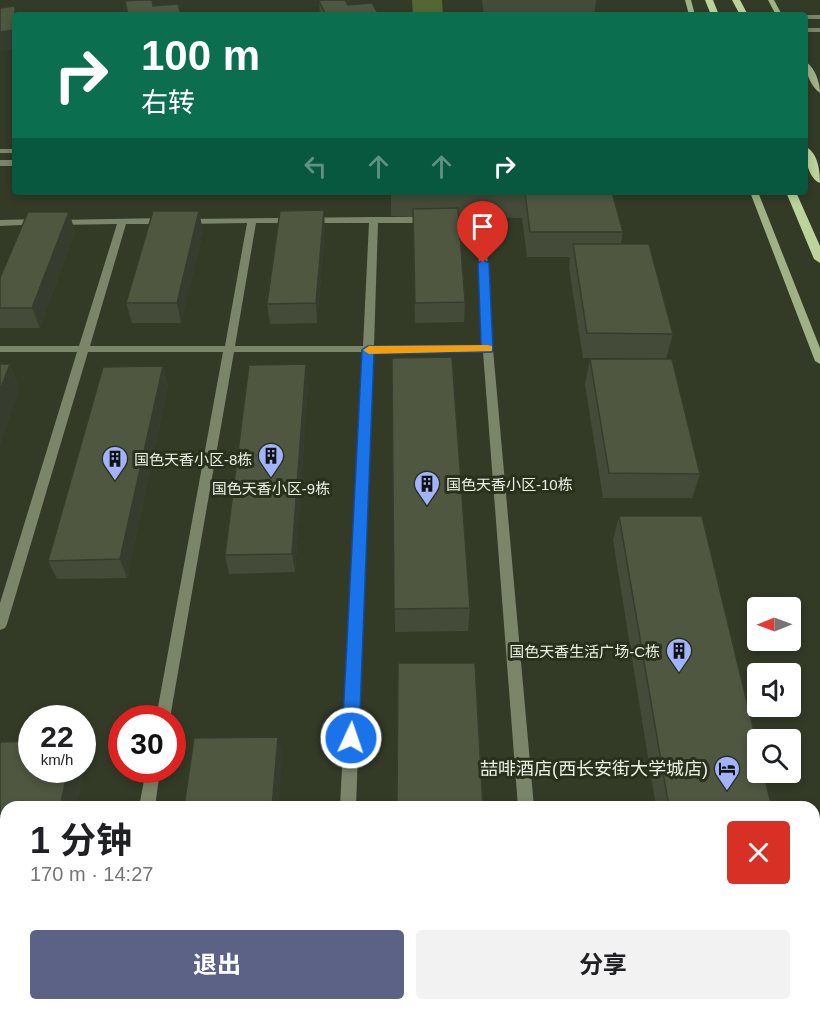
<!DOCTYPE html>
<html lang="zh">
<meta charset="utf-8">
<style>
:root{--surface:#fff;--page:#f2f2f2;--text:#202124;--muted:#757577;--accent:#5b6286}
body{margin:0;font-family:Helvetica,"Noto Sans SC",sans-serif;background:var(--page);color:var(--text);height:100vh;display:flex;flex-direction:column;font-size:22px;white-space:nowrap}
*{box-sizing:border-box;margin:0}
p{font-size:20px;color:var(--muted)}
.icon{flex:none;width:33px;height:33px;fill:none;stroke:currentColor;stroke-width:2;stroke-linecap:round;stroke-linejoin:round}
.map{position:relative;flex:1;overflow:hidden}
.side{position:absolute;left:0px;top:801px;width:820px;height:210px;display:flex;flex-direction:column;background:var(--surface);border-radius:18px 18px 0 0;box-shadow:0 3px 9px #0003}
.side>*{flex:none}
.banner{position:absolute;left:12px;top:12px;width:796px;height:183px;border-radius:6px;box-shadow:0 3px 9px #0003;background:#0b6e4f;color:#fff;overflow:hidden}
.needle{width:39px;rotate:269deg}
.controls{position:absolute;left:747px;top:597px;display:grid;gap:12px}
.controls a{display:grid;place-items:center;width:54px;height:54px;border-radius:6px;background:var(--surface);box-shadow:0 3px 9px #0003;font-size:30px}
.speed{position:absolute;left:18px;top:705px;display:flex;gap:12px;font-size:30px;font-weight:700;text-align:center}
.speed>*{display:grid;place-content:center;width:78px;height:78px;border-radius:50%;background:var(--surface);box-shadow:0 3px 9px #0003;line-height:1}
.speed small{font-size:15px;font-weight:400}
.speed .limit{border:9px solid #d22;background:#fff;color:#111}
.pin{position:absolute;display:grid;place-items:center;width:51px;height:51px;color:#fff;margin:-62px -26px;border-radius:50% 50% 50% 0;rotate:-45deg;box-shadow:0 0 6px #0007}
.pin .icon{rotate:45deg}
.me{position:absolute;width:66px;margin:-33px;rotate:3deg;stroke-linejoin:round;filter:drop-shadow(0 0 4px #0008)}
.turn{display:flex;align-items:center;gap:21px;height:126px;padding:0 30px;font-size:27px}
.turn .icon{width:78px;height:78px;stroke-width:2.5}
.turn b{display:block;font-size:42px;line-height:51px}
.lanes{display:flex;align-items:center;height:57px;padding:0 30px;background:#0003;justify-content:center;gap:30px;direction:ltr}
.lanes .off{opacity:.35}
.round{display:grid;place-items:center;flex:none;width:63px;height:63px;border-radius:6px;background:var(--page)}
.overview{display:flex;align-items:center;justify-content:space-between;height:102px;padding:0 30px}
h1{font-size:36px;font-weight:700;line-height:45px}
.primary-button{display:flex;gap:12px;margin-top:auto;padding:12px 30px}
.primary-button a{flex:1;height:69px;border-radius:6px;background:var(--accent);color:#fff;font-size:24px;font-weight:700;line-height:69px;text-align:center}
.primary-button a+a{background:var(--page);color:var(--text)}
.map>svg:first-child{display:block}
.green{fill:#546632}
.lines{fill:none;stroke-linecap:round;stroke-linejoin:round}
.minor{fill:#7b856a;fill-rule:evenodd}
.tertiary{fill:#7b856a;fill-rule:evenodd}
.secondary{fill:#a1b186;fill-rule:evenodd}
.primary{fill:#bed39b;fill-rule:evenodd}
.wall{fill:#444b38}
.shaded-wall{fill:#373d2e}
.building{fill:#4f5741;stroke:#373d2e;stroke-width:1.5}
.route{fill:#1a73e8;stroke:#114b97;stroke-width:1.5}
.slow{fill:#f59e0b}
.labels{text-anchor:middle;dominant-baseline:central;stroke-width:6;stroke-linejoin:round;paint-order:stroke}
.poi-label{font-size:15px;fill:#ebf1e4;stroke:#29301c;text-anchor:start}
.near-poi-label{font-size:18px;fill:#ebf1e4;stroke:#29301c;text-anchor:end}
</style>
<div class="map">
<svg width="820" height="1011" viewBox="0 0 820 1011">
<rect width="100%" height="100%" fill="#333a26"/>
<!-- green -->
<path class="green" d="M412,0h30l1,15h-30z"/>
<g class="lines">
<!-- minor -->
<path class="minor" d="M806,15h14v4h-14z
M806,28h14v4h-14z
M374,217h107l4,3 8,129 41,458h-16l-35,-455h-110l-17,455h-16l23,-455h-129l-64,366h-14l67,-366h-135l-81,272 -2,4 -5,2v-27l77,-251h-77v-6h79l38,-122 -60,1 -4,-3 1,-2 112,-2 4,3 -4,3h-40l-36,122h135l22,-123 -61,1 -4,-3 1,-2zM256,223h113l-6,123h-128zM378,223h99l6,123h-109z
M40,219l4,3 -1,2 -43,2v-6z
M146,770h14l-5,37h-16z
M102,1005h18l-1,6h-18z
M330,1005h18l-1,6h-18z
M533,1005h18l1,6h-18z"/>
<!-- tertiary -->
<path class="tertiary" d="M0,149h15v4h-15z
M0,160h15v6h-15z"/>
<!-- secondary -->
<path class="secondary" d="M685,0h6l4,15h-6z
M768,0h6l8,15h-6z
M806,62c9,6 14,20 14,31 -9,-6 -15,-21 -14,-31z
M750,192h8l62,156v16l-5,-3z"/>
<!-- primary -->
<path class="primary" d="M705,0h8l6,15h-8z
M732,0h8l8,15h-8z
M806,147c12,6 14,24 14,36 -12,-5 -15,-25 -14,-36z
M786,192h10l24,54v17l-6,-4z"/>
</g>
<!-- wall -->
<path class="wall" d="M482,0h114l-2,15h-110z
M319,1l29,4 31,10h-59z
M391,192h221l11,40 -2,12 52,90 -7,25 -83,-1 -14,-90 1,-11h-43l-5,-39 -63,-1 6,85 -1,20 -49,1 -2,-106 -22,-1z
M325,230l-8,93 -47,1 -3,-20z
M75,231l-35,97h-40v-50z
M203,231l-22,92h-49l-6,-20z
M392,358l78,250 -2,23 -73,1z
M590,359l110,115 -8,24h-89l-18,-114z
M306,364l2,20 -13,188 -66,2 -4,-19z
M163,366l5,20 -41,192 -70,1 -9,-18z
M619,516l153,291h-116l-43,-267z
M675,1005h139l6,6h-144z"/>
<!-- shaded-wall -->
<path class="shaded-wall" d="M15,30v19l-15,2v-19z
M324,210l1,20 -8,93 -1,-20z
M199,211l4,20 -22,92 -4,-20z
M69,212l6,19 -35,97 -8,-20z
M10,364l10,25 -20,57v-56z
M306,364l2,20 -13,188 -3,-18z
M163,366l5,20 -41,192 -7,-19z
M278,737l5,21 -5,49h-6z
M82,753l5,8 -10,46h-17l8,-37h14z
M14,1005h20l-1,6h-20z
M255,1005h7v6h-8z"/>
<!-- building -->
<path class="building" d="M137,0h15l1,6 25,-2 3,11h-53l-3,-14z
M323,0h22l3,5 24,-2 7,12h-53l-7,-14z
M15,6v24l-15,2v-24z
M418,192h194l11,40h-93l-5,-39z
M458,208l7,94 -50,1 -2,-94z
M324,210l-8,93 -49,1 13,-93z
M153,211h46l-22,92h-51z
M28,212h41l-37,96h-32v-30z
M573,244h76l24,90 -86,-1z
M452,357l18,251 -76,1 -2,-251z
M590,359h82l28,115 -91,-1z
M0,364h10l-10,26z
M306,364l-14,190 -67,1 24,-190z
M163,366l-43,193 -72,2 55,-194z
M619,516h83l56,232v24h5l9,35h-103z
M398,663h77l8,144h-86z
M278,737l-6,70h-88l10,-69z
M32,741v29h36l-8,37h-54v198h8l-1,6h-13v-269z
M814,951l6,21v39h-130l-1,-6h125z
M154,1005h101l-1,6h-101z
M395,1005h98v6h-98z"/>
<!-- route -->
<path class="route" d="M483,260l6,3 4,86 -1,3 -118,2 -15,384 -3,6 -5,2 -6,-2 -3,-6 20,-388 6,-4 113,-1 -3,-82z"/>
<!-- slow -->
<path class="slow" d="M487,345l5,1v5l-123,3 -6,-4 6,-4z"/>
<!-- icons -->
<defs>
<symbol id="building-pin" viewBox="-11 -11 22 30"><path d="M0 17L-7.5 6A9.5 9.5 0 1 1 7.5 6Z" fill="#a3b2fd" stroke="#29301c"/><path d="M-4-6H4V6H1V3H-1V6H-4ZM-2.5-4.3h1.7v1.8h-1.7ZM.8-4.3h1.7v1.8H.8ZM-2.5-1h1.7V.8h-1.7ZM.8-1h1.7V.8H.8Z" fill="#111"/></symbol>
<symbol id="hotel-pin" viewBox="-11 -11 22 30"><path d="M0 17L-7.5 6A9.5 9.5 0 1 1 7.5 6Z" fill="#a3b2fd" stroke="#29301c"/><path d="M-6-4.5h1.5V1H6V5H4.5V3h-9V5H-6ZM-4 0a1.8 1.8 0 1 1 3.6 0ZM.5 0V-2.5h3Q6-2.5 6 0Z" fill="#111"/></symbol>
</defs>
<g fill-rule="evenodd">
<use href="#building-pin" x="256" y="441" width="30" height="40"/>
<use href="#building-pin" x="100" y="444" width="30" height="40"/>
<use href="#building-pin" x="412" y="469" width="30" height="40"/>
<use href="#building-pin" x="664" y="636" width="30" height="40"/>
<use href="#hotel-pin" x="712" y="754" width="30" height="40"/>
</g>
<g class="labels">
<!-- poi labels -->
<g class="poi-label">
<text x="134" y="459">国色天香小区-8栋</text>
<text x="446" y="484">国色天香小区-10栋</text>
<text x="271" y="488" text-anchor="middle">国色天香小区-9栋</text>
<text x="660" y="651" text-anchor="end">国色天香生活广场-C栋</text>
</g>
<!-- near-poi labels -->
<g class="near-poi-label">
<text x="708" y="769">喆啡酒店(西长安街大学城店)</text>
</g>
</g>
</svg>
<div class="controls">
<a><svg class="needle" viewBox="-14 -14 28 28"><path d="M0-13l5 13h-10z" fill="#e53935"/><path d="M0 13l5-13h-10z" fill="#757577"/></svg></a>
<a><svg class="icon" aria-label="sound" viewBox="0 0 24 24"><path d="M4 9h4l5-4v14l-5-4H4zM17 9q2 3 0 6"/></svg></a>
<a><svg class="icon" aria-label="search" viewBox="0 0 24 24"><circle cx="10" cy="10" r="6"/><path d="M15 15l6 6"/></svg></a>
</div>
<div class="speed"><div>22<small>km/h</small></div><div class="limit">30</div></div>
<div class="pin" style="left:483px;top:263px;background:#d93025"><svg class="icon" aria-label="arrive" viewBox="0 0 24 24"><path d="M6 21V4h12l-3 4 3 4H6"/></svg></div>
<svg class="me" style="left:351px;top:738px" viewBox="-20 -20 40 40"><circle r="17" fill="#1a73e8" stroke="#fff" stroke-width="3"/><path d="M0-11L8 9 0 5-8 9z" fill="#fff"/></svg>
<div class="banner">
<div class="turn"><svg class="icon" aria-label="right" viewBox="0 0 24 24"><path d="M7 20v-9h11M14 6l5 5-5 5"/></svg><div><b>100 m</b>右转</div></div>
<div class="lanes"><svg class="icon off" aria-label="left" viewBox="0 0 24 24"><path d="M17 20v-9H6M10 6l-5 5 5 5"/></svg><svg class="icon off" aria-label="ahead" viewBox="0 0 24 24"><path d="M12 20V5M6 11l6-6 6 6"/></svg><svg class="icon off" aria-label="ahead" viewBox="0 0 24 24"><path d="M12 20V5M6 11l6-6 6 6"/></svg><svg class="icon" aria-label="right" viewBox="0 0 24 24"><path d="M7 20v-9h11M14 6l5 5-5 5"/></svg></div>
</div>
<section class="side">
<div class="overview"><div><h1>1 分钟</h1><p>170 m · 14:27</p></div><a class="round" style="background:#d93025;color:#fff"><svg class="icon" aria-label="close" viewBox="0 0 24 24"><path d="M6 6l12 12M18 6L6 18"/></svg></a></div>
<div class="primary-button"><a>退出</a><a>分享</a></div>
</section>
</div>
